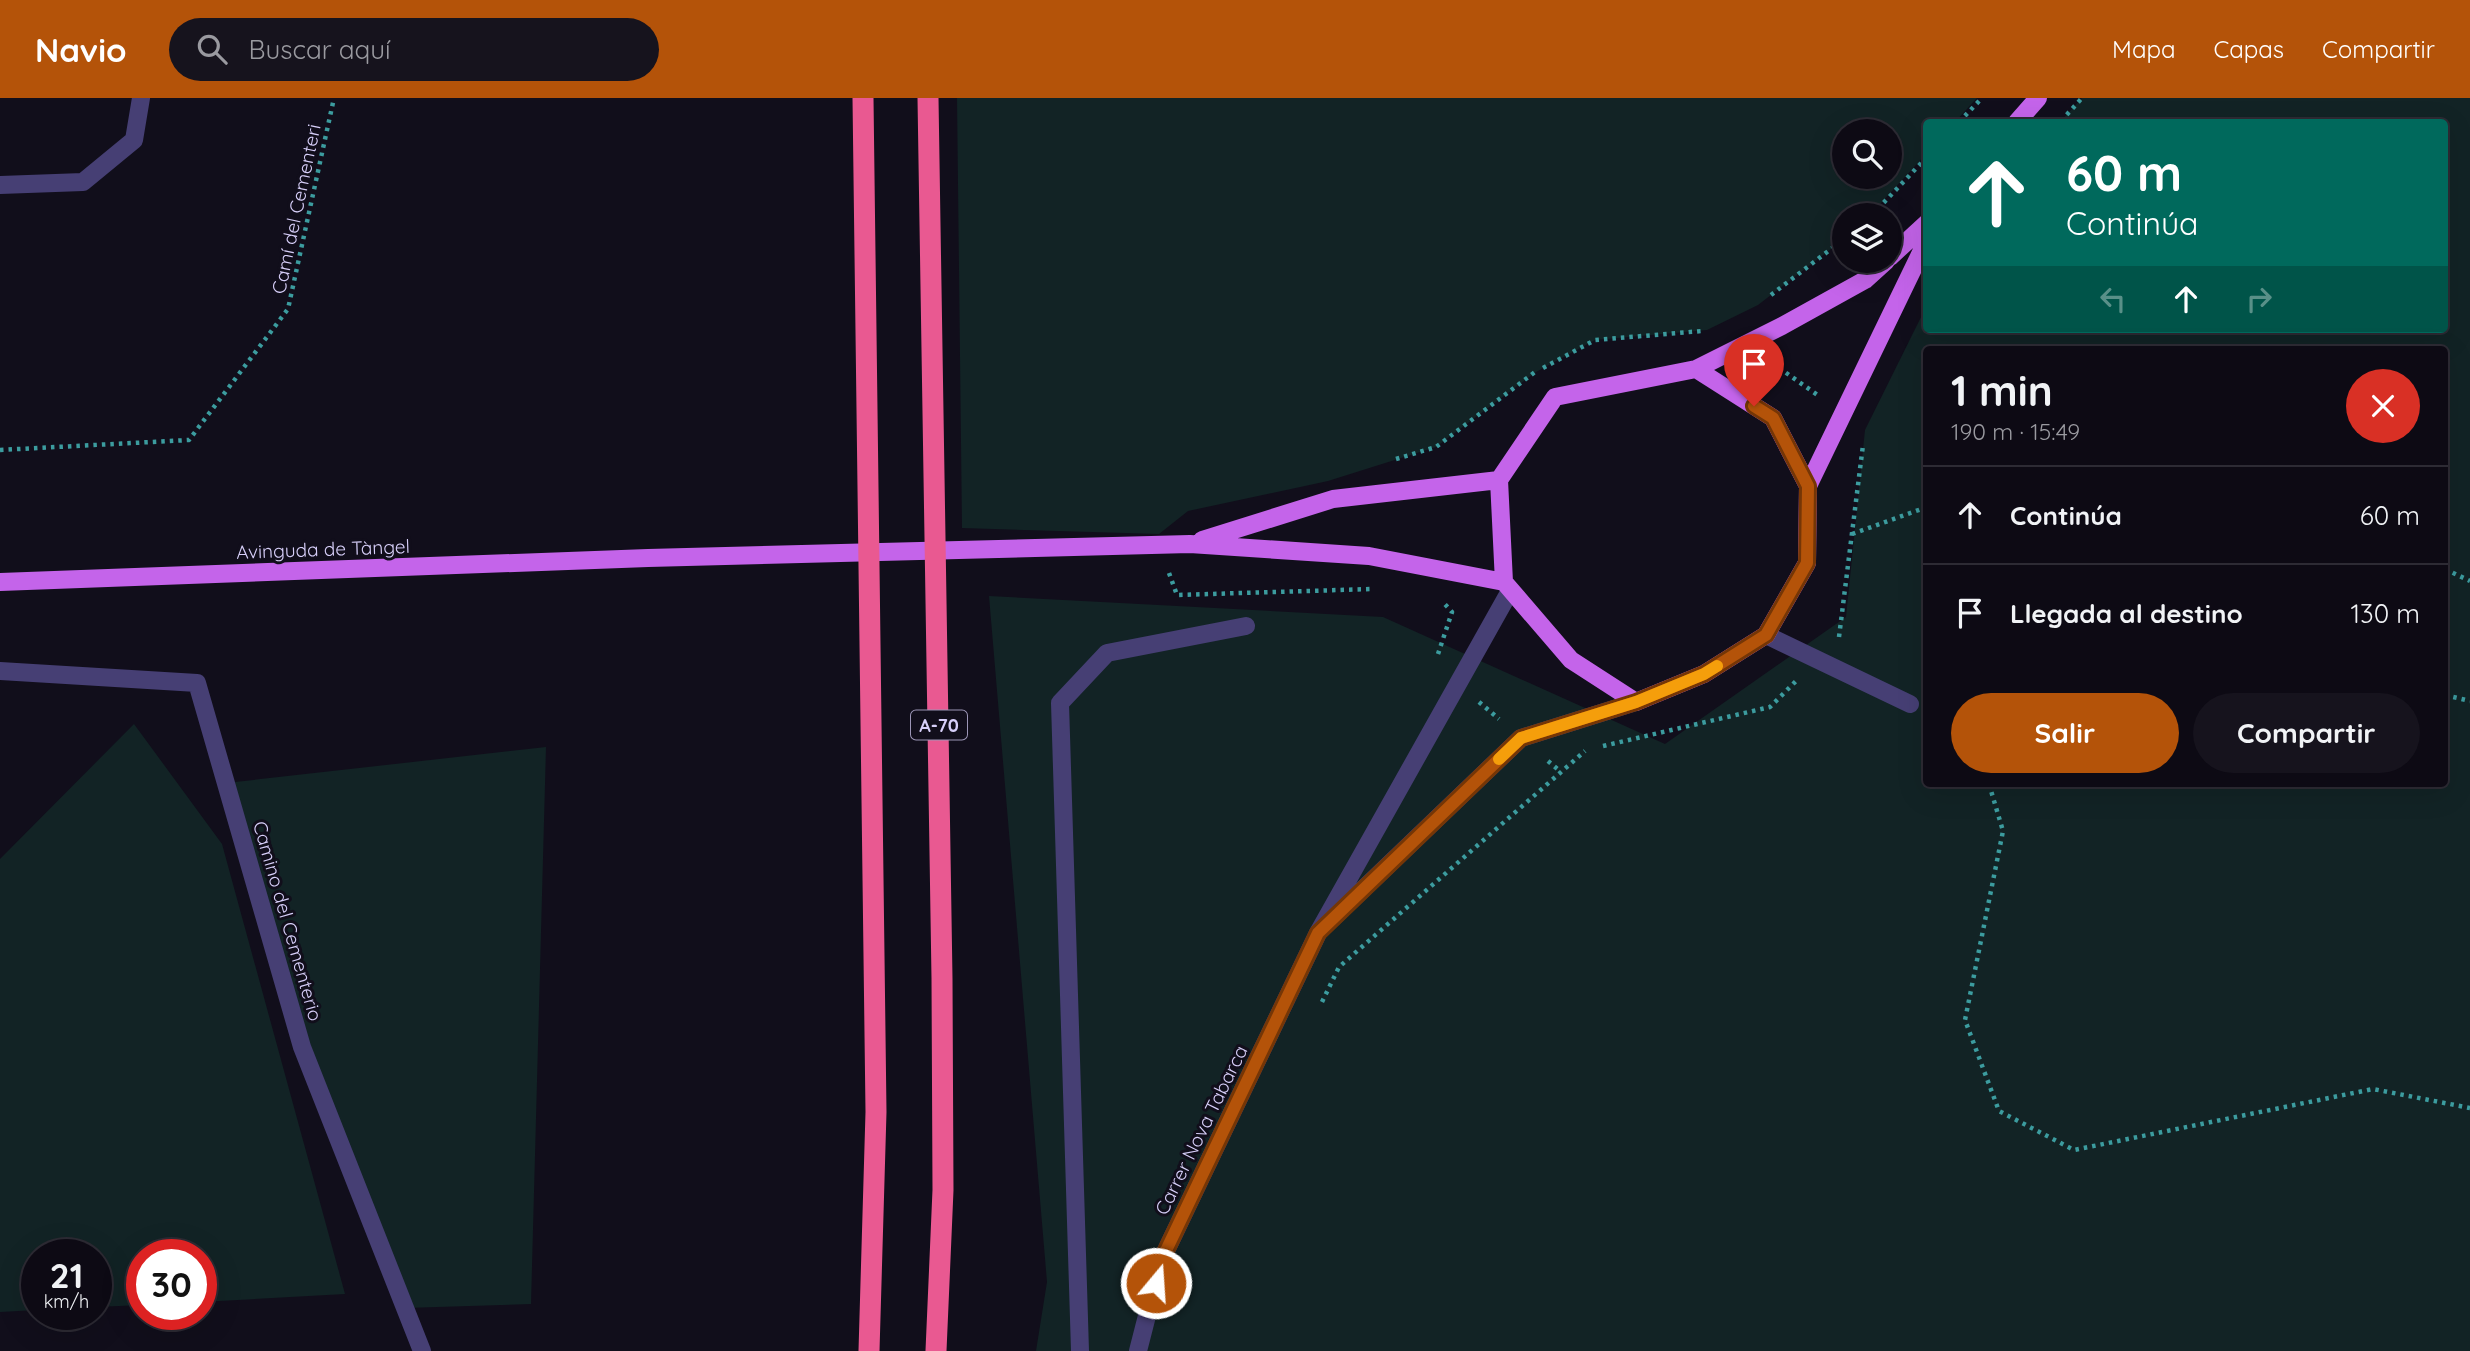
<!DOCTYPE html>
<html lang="es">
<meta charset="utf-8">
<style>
:root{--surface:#0d0a14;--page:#16131d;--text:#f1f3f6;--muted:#9a9aa0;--line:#2d2b34;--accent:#b45309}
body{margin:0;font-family:Quicksand,sans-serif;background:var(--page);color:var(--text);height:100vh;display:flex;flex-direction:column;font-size:26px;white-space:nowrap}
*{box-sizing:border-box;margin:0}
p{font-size:23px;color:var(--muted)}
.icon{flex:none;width:38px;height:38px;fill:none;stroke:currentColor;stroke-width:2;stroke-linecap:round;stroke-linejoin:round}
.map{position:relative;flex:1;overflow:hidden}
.side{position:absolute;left:1923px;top:248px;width:525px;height:441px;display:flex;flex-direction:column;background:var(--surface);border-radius:7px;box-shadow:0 7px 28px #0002,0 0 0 2px var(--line)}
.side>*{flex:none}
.guide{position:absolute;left:1923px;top:21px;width:525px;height:214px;border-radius:7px;box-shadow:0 7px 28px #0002,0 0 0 2px var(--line);background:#00695c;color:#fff;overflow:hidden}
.controls{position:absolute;left:1832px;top:21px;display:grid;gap:14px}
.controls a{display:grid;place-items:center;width:70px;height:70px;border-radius:50%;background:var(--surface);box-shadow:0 7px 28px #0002,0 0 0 2px var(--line);font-size:35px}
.speed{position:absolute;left:21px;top:1141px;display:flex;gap:14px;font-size:35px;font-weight:700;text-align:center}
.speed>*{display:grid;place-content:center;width:91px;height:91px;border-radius:50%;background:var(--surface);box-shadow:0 7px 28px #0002,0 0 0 2px var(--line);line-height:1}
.speed small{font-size:18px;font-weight:400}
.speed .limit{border:10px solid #d22;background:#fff;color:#111}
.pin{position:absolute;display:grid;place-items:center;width:60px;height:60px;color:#fff;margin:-72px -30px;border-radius:50% 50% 50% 0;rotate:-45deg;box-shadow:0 0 7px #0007}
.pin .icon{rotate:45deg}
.me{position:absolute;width:77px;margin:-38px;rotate:18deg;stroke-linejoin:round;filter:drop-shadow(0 0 5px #0008)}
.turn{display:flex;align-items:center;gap:24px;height:147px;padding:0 28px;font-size:32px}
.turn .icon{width:91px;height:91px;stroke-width:2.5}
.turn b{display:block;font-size:49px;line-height:60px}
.lanes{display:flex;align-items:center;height:66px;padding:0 28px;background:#0003;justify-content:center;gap:35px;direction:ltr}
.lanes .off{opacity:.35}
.round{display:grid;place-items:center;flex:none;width:74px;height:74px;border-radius:37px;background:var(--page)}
.summary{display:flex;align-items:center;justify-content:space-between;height:119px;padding:0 28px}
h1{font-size:42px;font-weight:800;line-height:52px}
.button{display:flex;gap:14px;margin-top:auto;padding:14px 28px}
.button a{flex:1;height:80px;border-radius:42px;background:var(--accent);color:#fff;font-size:28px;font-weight:800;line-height:80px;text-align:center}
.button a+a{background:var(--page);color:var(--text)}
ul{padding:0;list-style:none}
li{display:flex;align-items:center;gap:21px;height:98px;padding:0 28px;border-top:2px solid var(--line)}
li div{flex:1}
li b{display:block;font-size:26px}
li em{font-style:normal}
header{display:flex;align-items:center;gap:42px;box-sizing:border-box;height:98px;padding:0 35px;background:var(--accent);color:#fff}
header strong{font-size:33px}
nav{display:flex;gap:38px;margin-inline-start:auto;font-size:24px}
.search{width:490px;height:63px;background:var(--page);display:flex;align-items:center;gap:18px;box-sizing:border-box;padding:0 24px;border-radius:38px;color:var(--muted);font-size:26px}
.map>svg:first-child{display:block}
.green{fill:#122325;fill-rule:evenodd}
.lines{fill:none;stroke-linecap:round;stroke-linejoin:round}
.path{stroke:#3c9c9f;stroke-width:4.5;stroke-dasharray:3.5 5;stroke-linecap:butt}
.minor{stroke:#463f74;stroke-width:18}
.major{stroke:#c464ea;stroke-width:18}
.highway{stroke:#e95991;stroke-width:21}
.route-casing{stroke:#753606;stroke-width:18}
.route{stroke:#b45309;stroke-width:12}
.slow{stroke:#f59e0b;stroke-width:12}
.labels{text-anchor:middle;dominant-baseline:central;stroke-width:6;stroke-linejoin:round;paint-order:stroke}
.shield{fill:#110e1b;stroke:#9c95b6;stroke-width:2}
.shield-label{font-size:18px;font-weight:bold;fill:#d7cff9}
.street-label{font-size:19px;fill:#d7cff9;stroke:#110e1b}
</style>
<header>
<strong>Navio</strong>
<div class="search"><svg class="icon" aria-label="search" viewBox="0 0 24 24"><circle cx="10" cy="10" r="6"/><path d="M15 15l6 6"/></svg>Buscar aquí</div>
<nav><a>Mapa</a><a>Capas</a><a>Compartir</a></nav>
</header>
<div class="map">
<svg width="2470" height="1253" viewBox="0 0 2470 1253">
<rect width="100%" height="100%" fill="#110e1b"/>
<!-- green -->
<path class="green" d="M957,0h1020l-22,24h-28v31l-57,62h-26v24l-86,66 -51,25 -112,10 -59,32 -100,75 -108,34 -140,30 -29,23 -197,-6zM1844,33h46v46h-46z
M2082,0h388v1253h-1434l11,-69 -58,-686 394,21 282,127 181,-127 19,-187 62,-125v24h518v-207h-385zM1927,252h518v434h-518z
M134,626l88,120 123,450 -144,8v-47h-59v50l-46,2v-52h-59v55l-37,2v-453z
M546,649l-15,557 -126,4 -103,-261 -76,-264z"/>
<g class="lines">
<!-- path -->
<path class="path" d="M2061,23l21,-23
M1959,24l23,-24
M1872,117l55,-58
M1771,197l73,-56
M1772,265l47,33
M1543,270l52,-28 107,-9
M0,352l189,-10 99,-131 46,-211
M1396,361l40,-12 99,-75
M1852,436l75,-27
M2445,471l25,12
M1169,475l8,22 195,-6
M1839,539l24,-192
M1438,556l14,-42 -9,-10
M2445,597l25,6
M1479,604l20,17
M1603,648l167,-39 26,-26
M1548,663l13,11
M1989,686l14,47 -38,189 34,91 75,39 299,-61 97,19
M1322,904l17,-35 246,-216"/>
<!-- minor -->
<path class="minor" d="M0,87l83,-3 51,-42 7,-42
M1766,537l144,69
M0,573l197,12 105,364 120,304
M1333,820l188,-180 115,-36
M1080,1253l-20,-648 47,-50 139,-27
M1138,1253l23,-90 157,-328 192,-342"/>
<!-- major -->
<path class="major" d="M2017,24l21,-24
M1890,159l37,-34
M1886,163l-21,19 -83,46 -86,43 -141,28 -56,83 5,102 67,78 65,42 68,-28 62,-39 41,-72 1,-77 119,-246
M1696,271l77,49 35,68
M1202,442l131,-41 166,-19
M0,484l648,-24 542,-14 179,12 135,26"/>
<!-- highway -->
<path class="highway" d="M863,0l13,1014 -7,239
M928,0l14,880 1,212 -7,161"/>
</g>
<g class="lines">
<defs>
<path id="route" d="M1156,1185l5,-22 157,-328 203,-195 115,-36 68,-28 62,-39 41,-72 1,-77 -35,-68 -19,-12"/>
</defs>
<!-- route casing -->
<use href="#route" class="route-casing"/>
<!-- route -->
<use href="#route" class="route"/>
<!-- slow -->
<path class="slow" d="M1499,661l22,-21 115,-36 68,-28 13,-8"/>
</g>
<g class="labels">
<!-- shield labels -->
<rect class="shield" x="911" y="612.5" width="56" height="29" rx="5"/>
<g class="shield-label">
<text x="939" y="627">A-70</text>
</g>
<!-- street labels -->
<g class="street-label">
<text transform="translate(296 111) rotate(-78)">Camí del Cementeri</text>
<text transform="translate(323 451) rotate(-2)">Avinguda de Tàngel</text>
<text transform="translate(288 823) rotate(74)">Camino del Cementerio</text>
<text transform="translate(1201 1032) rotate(-64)">Carrer Nova Tabarca</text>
</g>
</g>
</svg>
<div class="controls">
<a><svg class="icon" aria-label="search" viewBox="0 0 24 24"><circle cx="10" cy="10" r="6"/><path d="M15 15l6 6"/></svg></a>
<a><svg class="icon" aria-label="layers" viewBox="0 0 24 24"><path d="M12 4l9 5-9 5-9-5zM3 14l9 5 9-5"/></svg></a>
</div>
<div class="speed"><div>21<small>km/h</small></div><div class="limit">30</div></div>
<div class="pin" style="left:1754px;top:308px;background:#d93025"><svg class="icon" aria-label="arrive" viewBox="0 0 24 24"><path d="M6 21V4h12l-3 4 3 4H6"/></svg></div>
<svg class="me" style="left:1156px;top:1185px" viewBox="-20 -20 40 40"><circle r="17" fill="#b45309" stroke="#fff" stroke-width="3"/><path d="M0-11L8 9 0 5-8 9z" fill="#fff"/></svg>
<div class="guide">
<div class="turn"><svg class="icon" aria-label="ahead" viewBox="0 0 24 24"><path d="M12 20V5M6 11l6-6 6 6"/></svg><div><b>60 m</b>Continúa</div></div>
<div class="lanes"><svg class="icon off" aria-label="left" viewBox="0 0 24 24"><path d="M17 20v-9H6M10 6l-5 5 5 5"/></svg><svg class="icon" aria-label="ahead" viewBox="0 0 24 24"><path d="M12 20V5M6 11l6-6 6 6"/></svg><svg class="icon off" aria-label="right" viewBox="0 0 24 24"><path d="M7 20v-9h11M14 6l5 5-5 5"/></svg></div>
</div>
<section class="side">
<div class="summary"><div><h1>1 min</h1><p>190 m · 15:49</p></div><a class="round" style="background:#d93025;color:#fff"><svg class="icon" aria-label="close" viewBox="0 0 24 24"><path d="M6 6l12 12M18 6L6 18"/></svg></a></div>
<ul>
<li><svg class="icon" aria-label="ahead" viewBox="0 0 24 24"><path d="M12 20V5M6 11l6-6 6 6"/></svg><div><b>Continúa</b></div><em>60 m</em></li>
<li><svg class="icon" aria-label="arrive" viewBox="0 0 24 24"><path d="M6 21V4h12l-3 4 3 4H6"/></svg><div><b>Llegada al destino</b></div><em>130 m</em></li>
</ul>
<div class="button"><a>Salir</a><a>Compartir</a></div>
</section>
</div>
